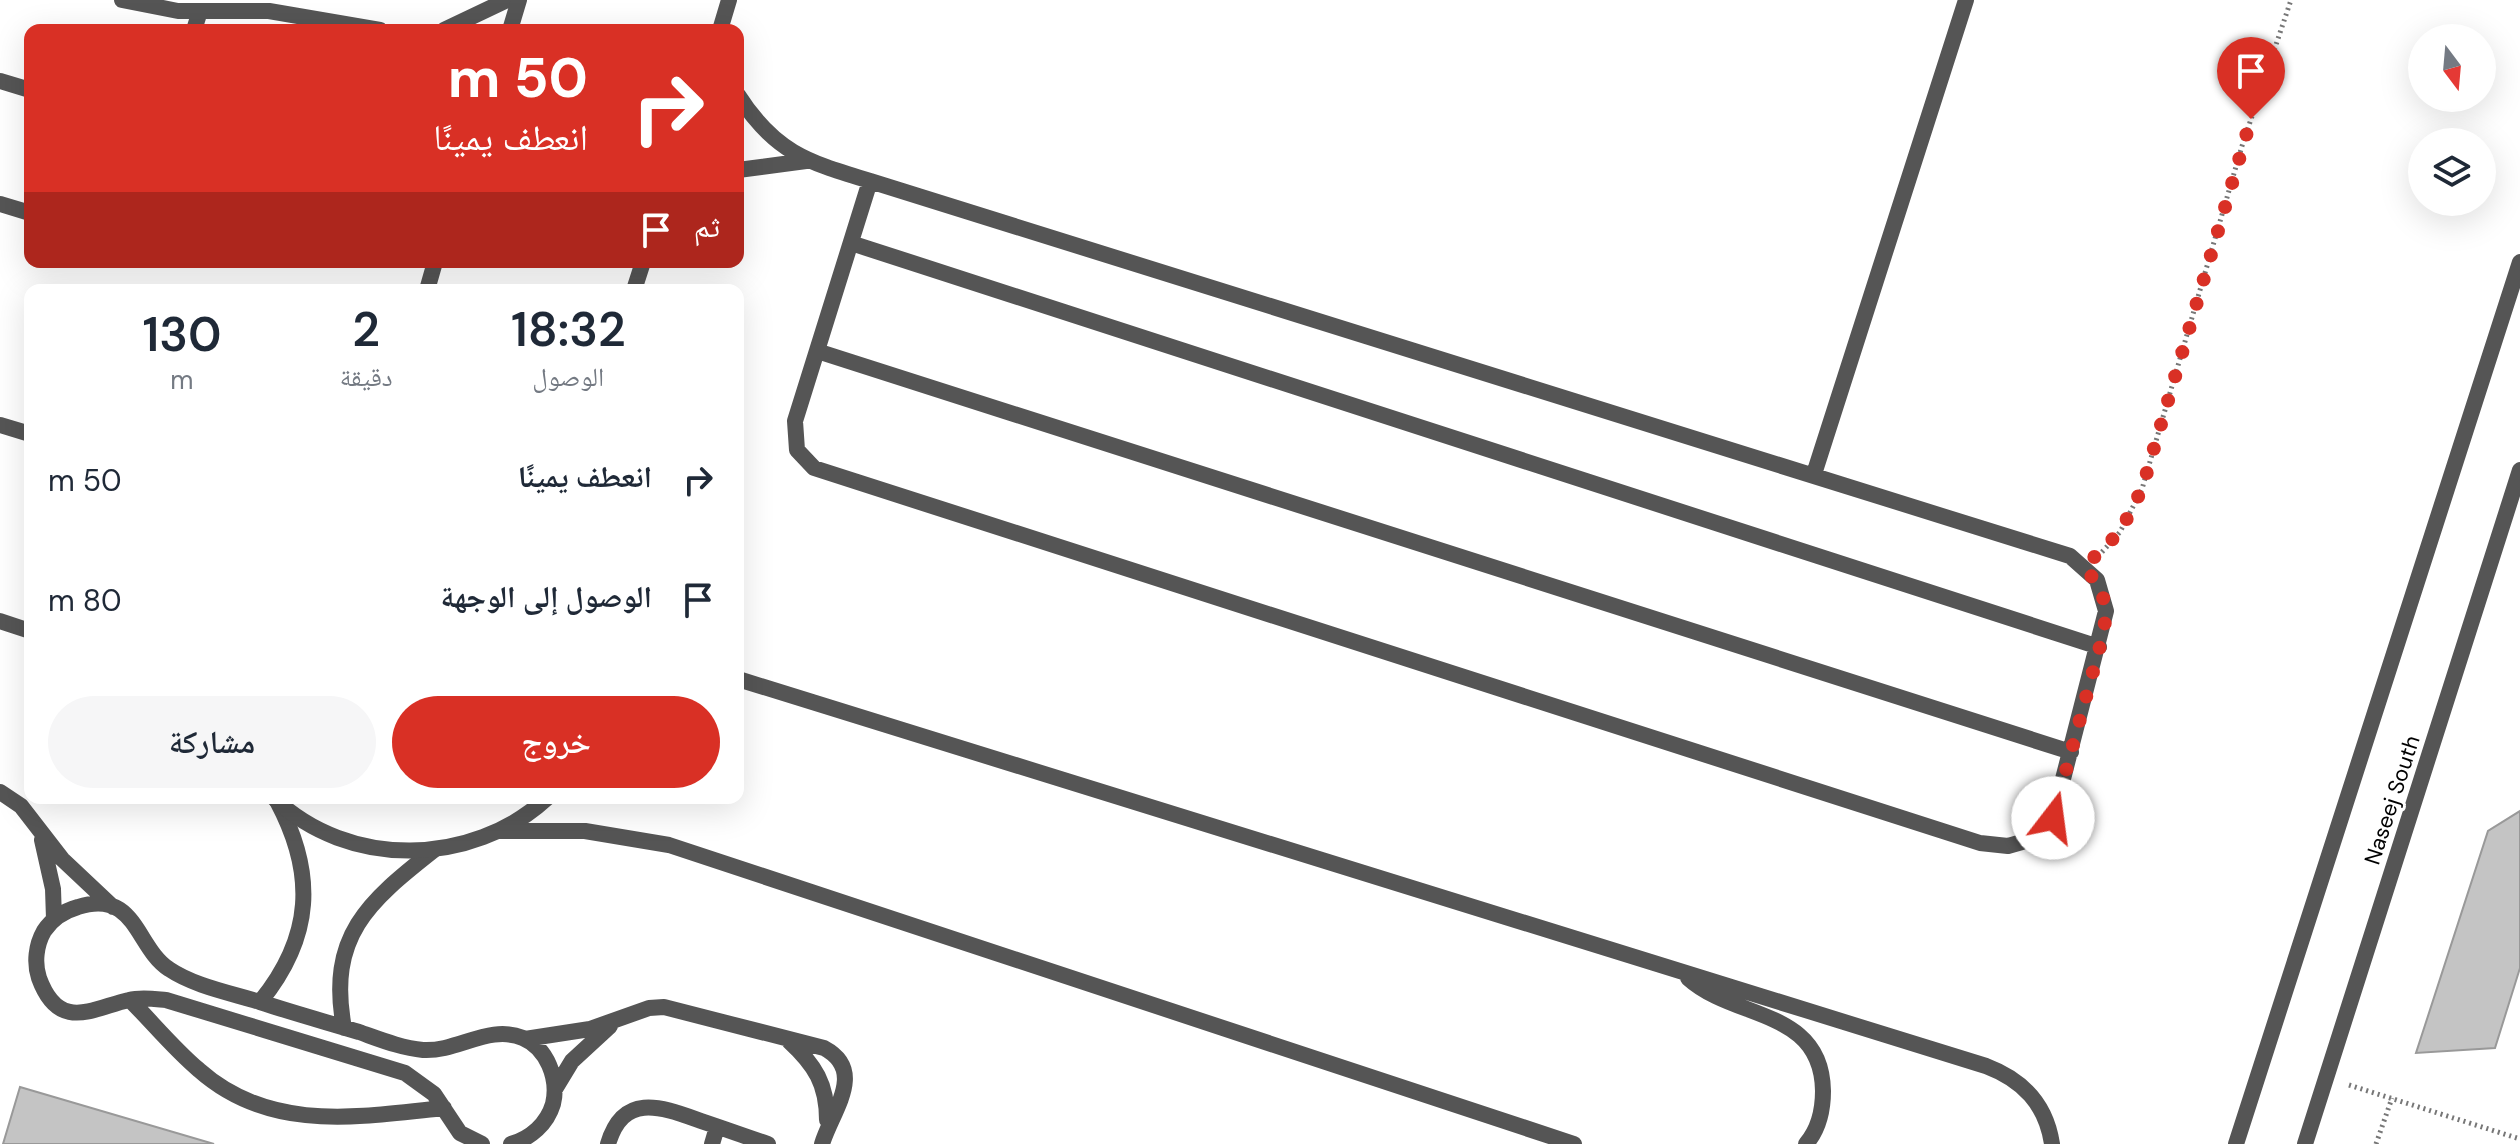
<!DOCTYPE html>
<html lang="ar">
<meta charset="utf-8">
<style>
:root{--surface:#fff;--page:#f6f6f7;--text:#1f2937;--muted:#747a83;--accent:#d93025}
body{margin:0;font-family:"DM Sans","Noto Naskh Arabic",sans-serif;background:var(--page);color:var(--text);direction:rtl;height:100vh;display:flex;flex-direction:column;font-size:30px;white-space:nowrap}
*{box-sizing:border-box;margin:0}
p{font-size:26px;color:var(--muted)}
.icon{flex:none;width:44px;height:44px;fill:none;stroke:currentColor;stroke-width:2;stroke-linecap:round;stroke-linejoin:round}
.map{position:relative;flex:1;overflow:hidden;direction:ltr}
.side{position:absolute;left:24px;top:284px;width:720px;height:520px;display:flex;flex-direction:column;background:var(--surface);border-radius:16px;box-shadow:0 8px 32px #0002;direction:rtl}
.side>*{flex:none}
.guide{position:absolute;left:24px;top:24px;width:720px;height:244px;border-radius:16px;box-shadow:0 8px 32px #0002;direction:rtl;background:#d93025;color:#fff;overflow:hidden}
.needle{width:52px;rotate:164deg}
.controls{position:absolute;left:2408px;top:24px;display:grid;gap:16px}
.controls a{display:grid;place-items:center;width:88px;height:88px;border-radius:50%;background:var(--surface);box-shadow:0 8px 32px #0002;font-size:40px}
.pin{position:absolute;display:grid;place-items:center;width:68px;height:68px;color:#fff;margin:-82px -34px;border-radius:50% 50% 50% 0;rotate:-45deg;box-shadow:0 0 8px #0007}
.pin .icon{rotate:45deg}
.me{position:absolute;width:88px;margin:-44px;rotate:15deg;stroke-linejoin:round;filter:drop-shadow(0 0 6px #0008)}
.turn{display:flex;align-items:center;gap:28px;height:168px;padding:0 24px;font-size:36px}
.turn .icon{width:104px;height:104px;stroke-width:2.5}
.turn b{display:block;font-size:56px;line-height:68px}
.then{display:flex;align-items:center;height:76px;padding:0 24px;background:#0003;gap:16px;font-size:30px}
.eta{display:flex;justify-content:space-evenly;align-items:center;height:136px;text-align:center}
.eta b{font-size:48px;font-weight:600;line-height:56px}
.primary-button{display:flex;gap:16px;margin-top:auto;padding:16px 24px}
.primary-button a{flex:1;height:92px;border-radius:48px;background:var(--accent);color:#fff;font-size:32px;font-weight:600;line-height:92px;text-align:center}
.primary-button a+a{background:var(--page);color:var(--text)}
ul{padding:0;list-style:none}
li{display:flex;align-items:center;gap:24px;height:120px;padding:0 24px}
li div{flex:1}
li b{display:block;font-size:30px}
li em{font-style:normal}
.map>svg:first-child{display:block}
.building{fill:#c4c4c4;stroke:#999;stroke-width:2}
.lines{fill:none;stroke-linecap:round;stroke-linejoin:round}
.path{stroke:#777;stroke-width:5;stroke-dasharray:2 4;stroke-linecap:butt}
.service{stroke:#555;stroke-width:16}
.minor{stroke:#555;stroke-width:16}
.route{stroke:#d93025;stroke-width:14;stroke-dasharray:0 25.2}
.labels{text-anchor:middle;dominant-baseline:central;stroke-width:6;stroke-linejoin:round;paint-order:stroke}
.street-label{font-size:22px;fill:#000;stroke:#fff}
</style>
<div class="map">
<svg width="2520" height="1144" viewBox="0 0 2520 1144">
<rect width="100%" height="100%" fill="#fff"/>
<!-- building -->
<path class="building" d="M2520,811v157l-25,80 -79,5 72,-222z
M20,1087l194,57h-211z"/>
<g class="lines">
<!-- path -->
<path class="path" d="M2102,552l18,-20 22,-43 100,-343 49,-146
M2349,1085l171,54
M2376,1144l16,-46"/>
<!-- service -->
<path class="service" d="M122,0l56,11h91l111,19
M194,30l6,-19
M444,30l63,-30
M0,81l30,9
M738,95c37,58 70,67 132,86l1200,375 27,24 9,31 -53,207 -31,24 -14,4 -28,-3 -1166,-375 -17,-18 -2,-29 75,-240
M738,170l68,-9
M0,204l30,9
M851,243l1248,404
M817,351l1254,401
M1814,474l152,-474
M0,792l21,14 41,53 51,48
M42,840l11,49 1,30
M130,1000c23,23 44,49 69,70 71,63 159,47 245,38
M260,1002c53,-65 56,-128 17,-201
M344,1028c-17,-92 24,-126 90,-178
M525,1039l65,-10 59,-21 15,-1 160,41c43,23 8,63 -2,96
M789,1041c26,24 38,43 38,79
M555,1089l17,-28 38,-35
M482,1144l-22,-11 -26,-39 -29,-21 -239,-73c-12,-1 -25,-3 -37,0 -36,8 -70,33 -90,-22 -5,-15 -3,-33 5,-47 8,-12 20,-20 34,-24 58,-19 58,41 91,62 25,17 62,24 91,33 33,11 66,20 99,30 20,7 42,16 64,18 35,2 66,-26 100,-12 24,10 36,41 30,66 -6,20 -22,34 -42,40
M608,1144c16,-54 56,-36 96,-22 21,7 43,15 64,22
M712,1144l5,-17"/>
<!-- minor -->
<path class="minor" d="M510,30l9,-30
M720,30l9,-30
M427,290l8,-28
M634,290l9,-28
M0,425l30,9
M0,621l30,10
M738,679l1248,387c37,14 60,38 66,78
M274,798c74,71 198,69 273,0
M499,831h86l84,14 905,299
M1688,978c46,42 134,30 135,113 0,19 -5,39 -17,53
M2236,1144l284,-882
M2305,1144l215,-674"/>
</g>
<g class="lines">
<!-- route -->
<path class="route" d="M2053,818l52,-190 -2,-33 -18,-29 35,-34 22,-43 109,-370"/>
</g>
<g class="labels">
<!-- street labels -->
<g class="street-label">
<text transform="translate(2392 800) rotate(-72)">Naseej South</text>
</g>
</g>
</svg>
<div class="controls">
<a><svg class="needle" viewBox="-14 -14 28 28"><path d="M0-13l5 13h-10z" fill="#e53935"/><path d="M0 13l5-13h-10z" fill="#747a83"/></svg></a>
<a><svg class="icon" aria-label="layers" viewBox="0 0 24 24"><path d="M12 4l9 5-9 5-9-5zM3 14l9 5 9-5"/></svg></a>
</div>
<div class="pin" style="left:2251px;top:119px;background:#d93025"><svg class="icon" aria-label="arrive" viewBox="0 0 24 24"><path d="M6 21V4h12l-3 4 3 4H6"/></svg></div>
<svg class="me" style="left:2053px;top:818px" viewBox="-20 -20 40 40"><circle r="19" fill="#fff"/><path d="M0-13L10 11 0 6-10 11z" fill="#d93025"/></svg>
<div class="guide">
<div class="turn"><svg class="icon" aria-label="right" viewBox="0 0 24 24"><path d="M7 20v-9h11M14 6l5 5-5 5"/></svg><div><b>50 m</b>انعطف يمينًا</div></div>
<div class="then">ثم<svg class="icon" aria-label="arrive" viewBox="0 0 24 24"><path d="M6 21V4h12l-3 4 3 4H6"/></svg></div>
</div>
<section class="side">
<div class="eta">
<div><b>18:32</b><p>الوصول</p></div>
<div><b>2</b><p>دقيقة</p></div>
<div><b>130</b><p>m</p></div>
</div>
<ul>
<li><svg class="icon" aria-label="right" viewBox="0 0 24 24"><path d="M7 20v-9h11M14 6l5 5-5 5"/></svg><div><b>انعطف يمينًا</b></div><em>50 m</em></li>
<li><svg class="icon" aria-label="arrive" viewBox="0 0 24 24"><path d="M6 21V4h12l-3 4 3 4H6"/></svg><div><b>الوصول إلى الوجهة</b></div><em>80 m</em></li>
</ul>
<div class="primary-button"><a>خروج</a><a>مشاركة</a></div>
</section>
</div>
